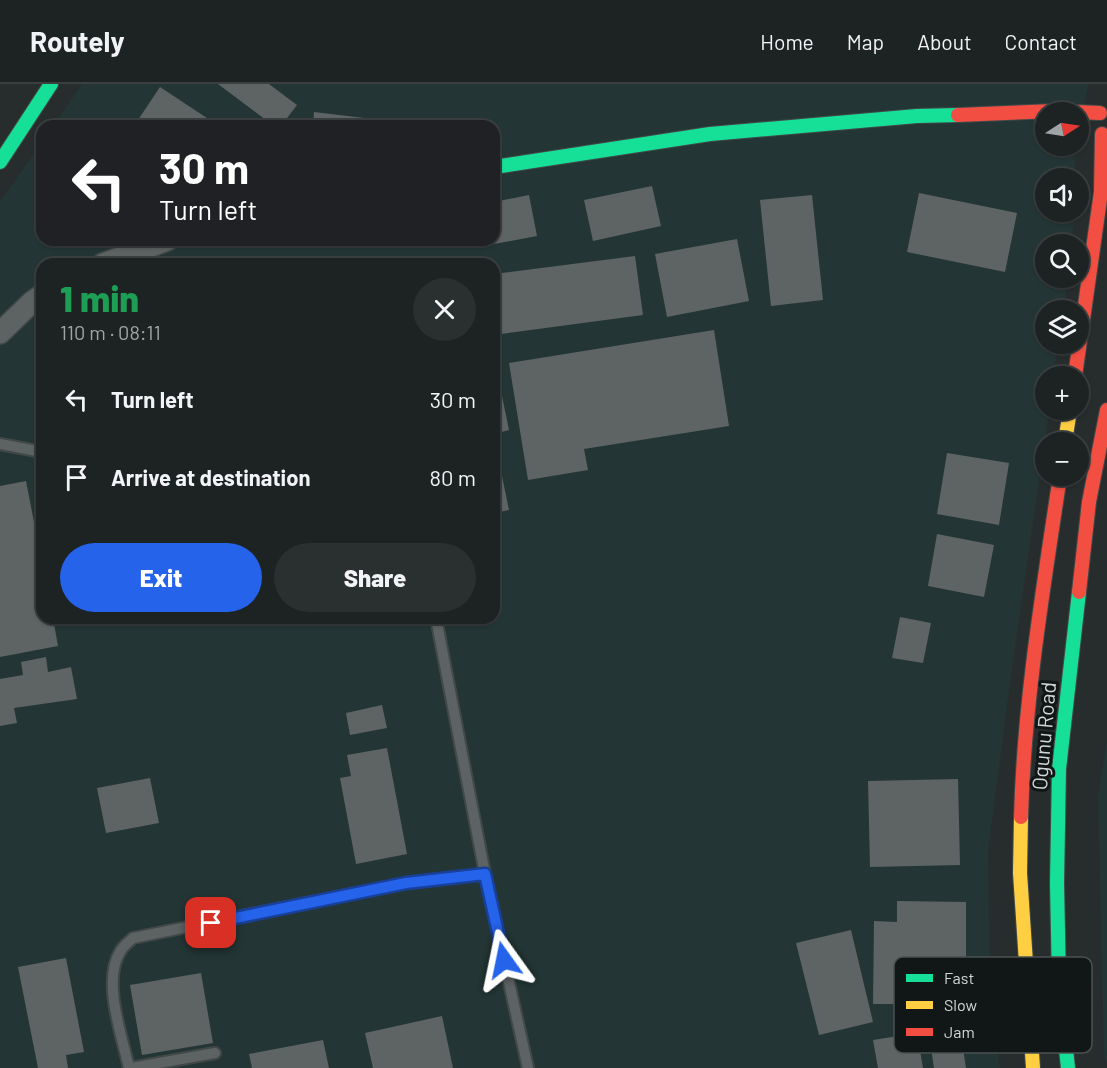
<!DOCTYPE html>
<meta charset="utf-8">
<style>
:root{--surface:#1d2222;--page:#2a2f2f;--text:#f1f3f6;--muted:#a0a4a5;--line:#3b3f40;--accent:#2563eb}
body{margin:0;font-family:Barlow,sans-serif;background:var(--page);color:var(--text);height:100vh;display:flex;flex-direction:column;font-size:22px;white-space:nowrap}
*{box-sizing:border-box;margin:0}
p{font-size:20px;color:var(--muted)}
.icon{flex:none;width:33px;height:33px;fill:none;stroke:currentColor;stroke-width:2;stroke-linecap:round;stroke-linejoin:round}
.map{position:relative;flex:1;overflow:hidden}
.sheet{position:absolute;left:36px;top:174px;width:464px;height:366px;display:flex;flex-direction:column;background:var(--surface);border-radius:18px;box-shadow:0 2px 4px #0004,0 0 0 2px var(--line)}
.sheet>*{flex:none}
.hud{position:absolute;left:36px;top:36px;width:464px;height:126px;border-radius:18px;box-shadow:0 2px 4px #0004,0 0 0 2px var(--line);background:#202124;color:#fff;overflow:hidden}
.needle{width:39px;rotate:78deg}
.fabs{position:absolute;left:1035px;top:18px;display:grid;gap:12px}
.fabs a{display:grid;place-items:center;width:54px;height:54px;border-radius:50%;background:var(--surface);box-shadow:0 2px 4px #0004,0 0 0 2px var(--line);font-size:30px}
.pin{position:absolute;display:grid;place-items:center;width:51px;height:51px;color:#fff;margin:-26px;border-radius:12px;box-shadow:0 3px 9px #0006}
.me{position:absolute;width:66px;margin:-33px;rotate:348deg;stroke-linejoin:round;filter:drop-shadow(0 0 4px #0008)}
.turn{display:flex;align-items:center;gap:21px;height:126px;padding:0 24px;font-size:27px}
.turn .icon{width:78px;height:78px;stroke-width:2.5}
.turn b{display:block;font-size:42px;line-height:51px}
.round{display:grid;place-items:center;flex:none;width:63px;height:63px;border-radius:32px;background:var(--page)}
.overview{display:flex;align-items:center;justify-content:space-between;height:102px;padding:0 24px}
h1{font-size:36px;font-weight:800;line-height:45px;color:#1e9e55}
.button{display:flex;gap:12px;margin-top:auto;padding:12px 24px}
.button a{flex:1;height:69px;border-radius:36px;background:var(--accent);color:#fff;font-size:24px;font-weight:800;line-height:69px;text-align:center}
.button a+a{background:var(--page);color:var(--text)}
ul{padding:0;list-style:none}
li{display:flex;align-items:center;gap:18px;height:78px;padding:0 24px}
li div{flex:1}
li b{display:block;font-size:22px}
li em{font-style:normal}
header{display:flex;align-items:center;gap:36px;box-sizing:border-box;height:84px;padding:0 30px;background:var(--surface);border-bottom:2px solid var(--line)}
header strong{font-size:28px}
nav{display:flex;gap:33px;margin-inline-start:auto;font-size:21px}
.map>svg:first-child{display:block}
.built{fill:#233635;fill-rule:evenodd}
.building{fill:#5e6363}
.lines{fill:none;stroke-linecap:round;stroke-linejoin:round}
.lane-casing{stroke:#424848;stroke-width:14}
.street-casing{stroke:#424848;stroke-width:24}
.fast-casing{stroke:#424848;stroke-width:16}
.slow-casing{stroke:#424848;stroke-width:16}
.jam-casing{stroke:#424848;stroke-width:16}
.lane{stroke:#5d6363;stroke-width:10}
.street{stroke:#5d6363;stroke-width:21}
.fast{stroke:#16e098;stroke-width:14}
.slow{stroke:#ffcf43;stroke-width:14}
.jam{stroke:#f24e42;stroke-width:14}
.route-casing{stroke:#184099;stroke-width:15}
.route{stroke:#2563eb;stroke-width:10}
.labels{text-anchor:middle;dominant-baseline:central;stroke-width:6;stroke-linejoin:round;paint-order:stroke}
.street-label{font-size:21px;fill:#d1d9d8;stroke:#111716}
.key{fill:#111716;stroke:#4b5150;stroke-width:1.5}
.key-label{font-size:16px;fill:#d1d9d8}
</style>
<header>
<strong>Routely</strong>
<nav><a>Home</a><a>Map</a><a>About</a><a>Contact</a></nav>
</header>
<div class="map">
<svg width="1107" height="984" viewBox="0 0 1107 984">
<rect width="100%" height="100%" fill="#272d2d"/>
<!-- built -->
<path class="built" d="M82,0h1007l-10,40 -33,-12v34h27l3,30v2h-30v34h28l-2,32h-26v34h22l-5,32h-17v34h12l-5,32h-7v34h3l-37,257 -24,184 2,131 10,86h-1000v-866l42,-60v98h452v-114h-441zM42,180h452v354h-452z
M1107,657v324l-3,-13 -6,-257z"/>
<!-- building -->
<path class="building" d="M218,0h51l28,21 -16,21h-7z
M160,3l59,39h-85z
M314,28l109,13v1h-110z
M652,102l9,40 -68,15 -9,-41z
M919,109l98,20 -12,59 -98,-20z
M529,111l8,41 -64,12 -1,-8h22v-38z
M812,111l11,105 -52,6 -11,-106z
M737,155l12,62 -82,16 -12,-63z
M635,172l8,59 -149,20v-61z
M714,246l15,96 -145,23 4,21 -60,10 -19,-117z
M495,278l14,68 -15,4v-72z
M496,363l13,63 -15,3v-65z
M947,369l62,10 -10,62 -62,-11z
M26,397l16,82v55h11l5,28 -58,11v-171z
M937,450l57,11 -10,52 -56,-11z
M900,533l31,6 -8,40 -31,-5z
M46,573l2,15 23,-5 6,32 -63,9 3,15 -17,3v-47l23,-4 -2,-13z
M382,621l5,23 -37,7 -4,-22z
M387,664l20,106 -51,10 -16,-86 11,-2 -4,-21z
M150,694l9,45 -53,10 -9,-45z
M958,695l2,86 -90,2 -2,-86z
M897,817l69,1v102h-93l1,-83 23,1z
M851,846l22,92 -54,13 -23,-92z
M66,874l18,94 -18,3 2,13h-30l-20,-101z
M201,889l12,70 -71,12 -12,-70z
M442,932l11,52h-80l-8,-35z
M959,938l7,46h-32l-6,-41z
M917,949l6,35h-45l-5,-28z
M323,956l6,28h-77l-3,-14z"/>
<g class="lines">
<defs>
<path id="lane" d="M0,360l42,8
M436,534l49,256 43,194
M129,984c-7,-32 -27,-87 -9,-116 3,-6 9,-10 13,-14l273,-55 79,-9
M131,984l84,-15"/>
<path id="street" d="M103,180l64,-24
M0,249l32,-31 10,-7"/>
<path id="fast" d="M0,78l51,-78
M494,83l216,-33 207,-18 41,-1
M1068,984l-9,-86 -2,-99 2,-114 20,-177"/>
<path id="slow" d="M1065,358l5,-32
M1021,733l-1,56 13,195"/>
<path id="jam" d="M958,31l97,-4 45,2
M1075,292l26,-184 1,-58
M1079,508l10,-90 18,-92
M1021,733c3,-114 22,-227 39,-341"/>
</defs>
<!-- lane casing -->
<use href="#lane" class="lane-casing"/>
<!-- street casing -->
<use href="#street" class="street-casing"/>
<!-- fast casing -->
<use href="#fast" class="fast-casing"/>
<!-- slow casing -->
<use href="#slow" class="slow-casing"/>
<!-- jam casing -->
<use href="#jam" class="jam-casing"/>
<!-- lane -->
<use href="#lane" class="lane"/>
<!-- street -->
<use href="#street" class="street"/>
<!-- fast -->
<use href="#fast" class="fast"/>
<!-- slow -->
<use href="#slow" class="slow"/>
<!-- jam -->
<use href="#jam" class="jam"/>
</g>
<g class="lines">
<defs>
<path id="route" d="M211,839l195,-40 79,-9 19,86"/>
</defs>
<!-- route casing -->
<use href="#route" class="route-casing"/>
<!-- route -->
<use href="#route" class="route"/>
</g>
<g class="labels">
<!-- street labels -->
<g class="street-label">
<text transform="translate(1043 652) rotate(-85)">Ogunu Road</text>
</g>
</g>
<!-- legend -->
<rect x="894" y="873" width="198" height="96" rx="9" class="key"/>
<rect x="906" y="890" width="27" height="8" fill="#16e098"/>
<rect x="906" y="917" width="27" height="8" fill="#ffcf43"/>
<rect x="906" y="944" width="27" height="8" fill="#f24e42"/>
<g class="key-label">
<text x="944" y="900">Fast</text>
<text x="944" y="927">Slow</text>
<text x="944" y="954">Jam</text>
</g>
</svg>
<div class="fabs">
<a><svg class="needle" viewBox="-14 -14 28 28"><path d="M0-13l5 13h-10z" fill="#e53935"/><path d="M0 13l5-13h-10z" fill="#a0a4a5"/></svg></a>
<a><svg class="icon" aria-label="sound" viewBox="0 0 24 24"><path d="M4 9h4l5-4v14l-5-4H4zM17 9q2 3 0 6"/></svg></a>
<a><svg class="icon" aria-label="search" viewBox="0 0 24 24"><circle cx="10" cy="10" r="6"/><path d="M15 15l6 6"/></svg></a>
<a><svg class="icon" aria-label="layers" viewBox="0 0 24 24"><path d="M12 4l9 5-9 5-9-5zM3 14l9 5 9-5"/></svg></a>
<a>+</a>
<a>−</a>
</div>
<div class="pin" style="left:211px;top:839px;background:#d93025"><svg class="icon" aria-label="arrive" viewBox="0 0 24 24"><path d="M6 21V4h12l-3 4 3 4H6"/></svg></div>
<svg class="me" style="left:504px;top:876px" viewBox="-20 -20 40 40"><path d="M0-17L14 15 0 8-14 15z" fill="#2563eb" stroke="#fff" stroke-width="4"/></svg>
<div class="hud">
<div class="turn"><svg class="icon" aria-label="left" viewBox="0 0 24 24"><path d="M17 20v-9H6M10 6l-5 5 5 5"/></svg><div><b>30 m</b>Turn left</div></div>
</div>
<section class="sheet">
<div class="overview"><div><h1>1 min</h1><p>110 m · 08:11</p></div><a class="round"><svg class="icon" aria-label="close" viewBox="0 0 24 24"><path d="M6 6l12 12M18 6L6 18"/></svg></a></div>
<ul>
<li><svg class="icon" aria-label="left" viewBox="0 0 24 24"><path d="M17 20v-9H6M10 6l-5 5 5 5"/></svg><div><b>Turn left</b></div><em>30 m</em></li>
<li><svg class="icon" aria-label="arrive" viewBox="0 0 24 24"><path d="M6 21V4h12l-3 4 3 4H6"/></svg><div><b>Arrive at destination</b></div><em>80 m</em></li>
</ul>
<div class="button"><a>Exit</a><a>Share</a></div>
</section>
</div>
